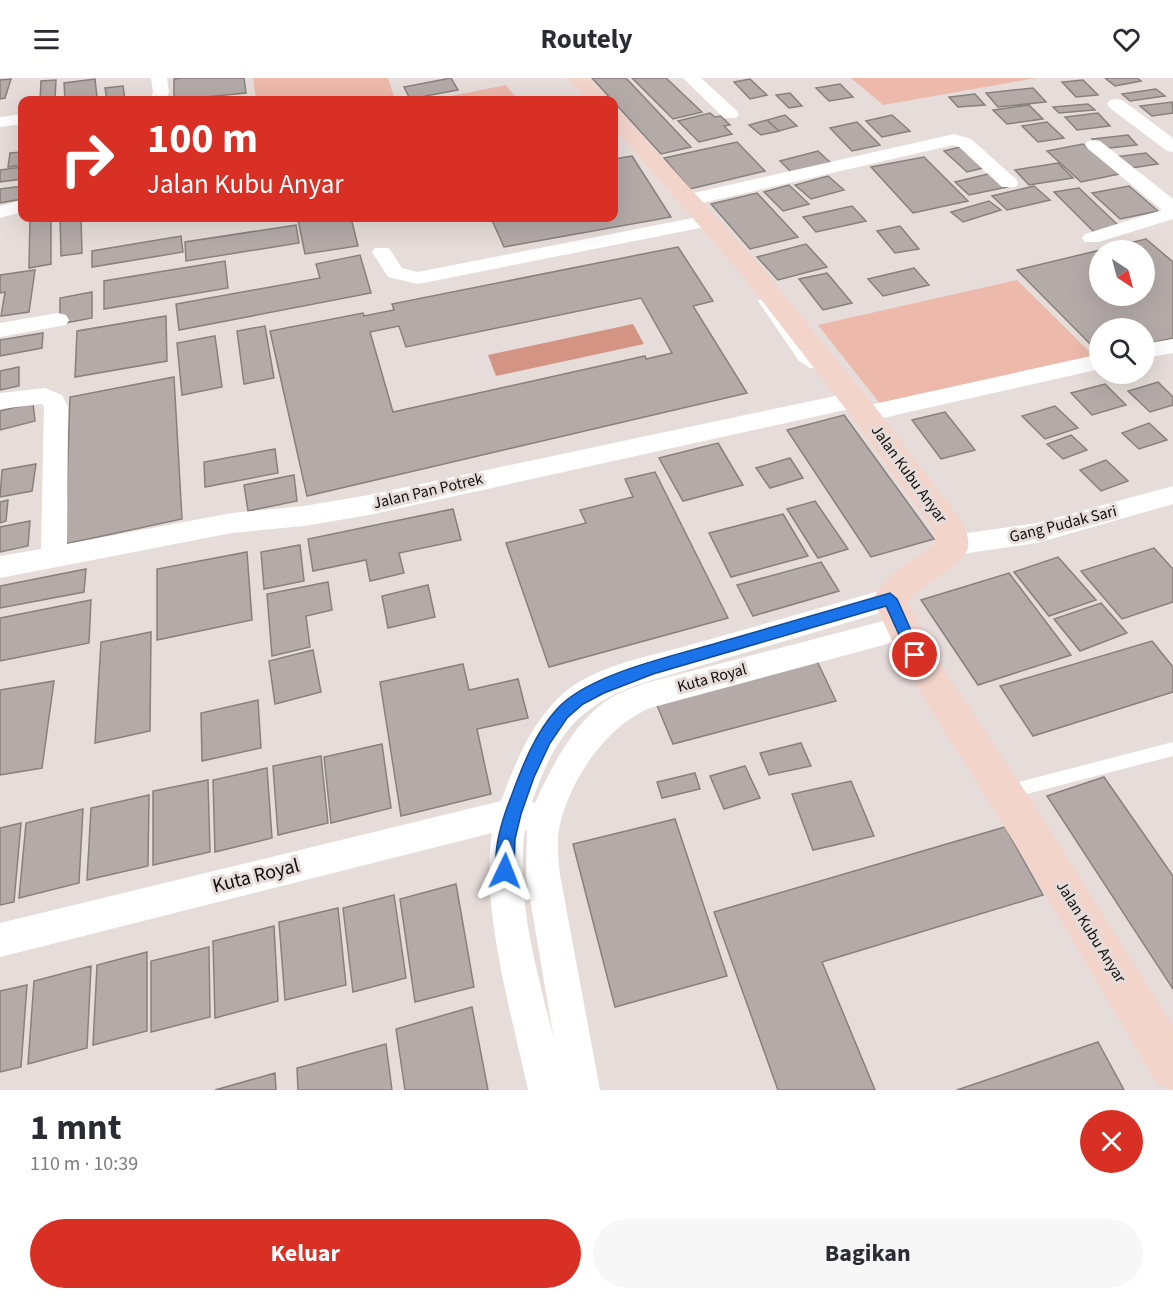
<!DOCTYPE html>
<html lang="id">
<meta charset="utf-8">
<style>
:root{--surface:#fff;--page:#f7f7f7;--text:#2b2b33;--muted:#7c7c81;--accent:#d93025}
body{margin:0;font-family:"Source Sans 3",sans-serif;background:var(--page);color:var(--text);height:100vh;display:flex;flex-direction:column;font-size:22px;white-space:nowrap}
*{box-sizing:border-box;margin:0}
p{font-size:20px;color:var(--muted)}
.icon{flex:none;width:33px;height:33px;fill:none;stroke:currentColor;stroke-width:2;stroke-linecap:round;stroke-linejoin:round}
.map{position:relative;height:1012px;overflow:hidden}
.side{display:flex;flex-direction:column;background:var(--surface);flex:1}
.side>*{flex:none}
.guide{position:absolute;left:18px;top:18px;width:600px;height:126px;border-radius:12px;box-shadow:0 6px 24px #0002;background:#d93025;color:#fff;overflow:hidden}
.needle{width:39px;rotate:144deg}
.controls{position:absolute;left:1089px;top:162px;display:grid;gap:12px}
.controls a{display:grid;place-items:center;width:66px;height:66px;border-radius:50%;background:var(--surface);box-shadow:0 6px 24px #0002;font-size:30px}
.pin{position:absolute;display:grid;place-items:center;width:51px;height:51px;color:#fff;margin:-26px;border:3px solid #fff;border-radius:50%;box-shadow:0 2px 6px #0007}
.me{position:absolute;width:66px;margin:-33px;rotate:2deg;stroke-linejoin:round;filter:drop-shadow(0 0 4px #0008)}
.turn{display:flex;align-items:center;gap:21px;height:126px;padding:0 30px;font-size:27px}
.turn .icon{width:78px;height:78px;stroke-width:2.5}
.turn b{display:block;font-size:42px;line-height:51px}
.round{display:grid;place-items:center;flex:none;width:63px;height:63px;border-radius:32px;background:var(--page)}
.summary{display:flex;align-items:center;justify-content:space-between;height:102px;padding:0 30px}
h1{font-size:36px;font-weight:700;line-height:45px}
.button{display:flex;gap:12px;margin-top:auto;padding:12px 30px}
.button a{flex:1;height:69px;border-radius:36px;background:var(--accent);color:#fff;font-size:24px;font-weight:700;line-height:69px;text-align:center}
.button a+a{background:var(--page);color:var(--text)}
header{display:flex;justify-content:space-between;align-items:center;height:78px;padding:0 30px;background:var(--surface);font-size:27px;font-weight:700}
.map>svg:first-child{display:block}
.green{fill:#ecb9ab}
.water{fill:#d39483}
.building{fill:#b4aba9;stroke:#88807d;stroke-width:1.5;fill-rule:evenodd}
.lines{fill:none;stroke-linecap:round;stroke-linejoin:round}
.lane{fill:#fff;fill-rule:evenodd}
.street{fill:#fff;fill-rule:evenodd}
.secondary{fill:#f2d4cb;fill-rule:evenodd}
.route{fill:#1a73e8;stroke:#114b97;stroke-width:1.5}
.labels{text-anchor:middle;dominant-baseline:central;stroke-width:6;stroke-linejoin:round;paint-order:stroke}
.street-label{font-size:16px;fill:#110e0d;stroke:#e6ddda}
.near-street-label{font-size:20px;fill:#110e0d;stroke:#e6ddda}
</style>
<header><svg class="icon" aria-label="menu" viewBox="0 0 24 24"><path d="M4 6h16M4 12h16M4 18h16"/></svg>Routely<svg class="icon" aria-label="heart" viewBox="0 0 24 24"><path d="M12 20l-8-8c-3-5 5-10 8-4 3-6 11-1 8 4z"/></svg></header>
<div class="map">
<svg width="1173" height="1012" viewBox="0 0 1173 1012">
<rect width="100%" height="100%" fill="#e6ddda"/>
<!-- green -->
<path class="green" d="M253,0h135l7,22h-139z
M851,0h185l-153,27z
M506,7l12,15h-87z
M1017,202l79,78 -211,52 -67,-85z"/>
<!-- water -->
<path class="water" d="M633,246l11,20 -148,32 -8,-21z"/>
<!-- building -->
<path class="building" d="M184,0h60l2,15 -72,7v-21z
M451,0l7,12 -48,9 -6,-12z
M592,0h34l65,69 -30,7z
M632,0h34l36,34 -29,7z
M1105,0h32l4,3 -26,5z
M11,1l-6,19 -5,1v-19z
M95,1l2,18 -32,3 -1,-17z
M750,1l17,16 -17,4 -16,-17z
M56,2l-1,20h-15l1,-19z
M1083,2l15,15 -22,2 -14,-15z
M840,6l13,13 -24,4 -13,-13z
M123,8l2,14h-18l-2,-12z
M1033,10l13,14 -48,5 -12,-14z
M1156,11l9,7 -35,5 -8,-7z
M790,15l12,13 -13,2 -13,-13z
M975,16l10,11 -27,2 -9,-10z
M1172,24l1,11 -21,3 -12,-10z
M1088,26l7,6 -36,3 -6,-6z
M1029,27l14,14 -36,5 -14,-14z
M710,35l5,4 6,-1 9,9 -6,1 8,8 -33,8 -21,-21z
M1098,35l12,13 -33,4 -12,-13z
M785,37l12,11 -18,5 -12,-11z
M892,37l18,16 -28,6 -16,-16z
M767,42l12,11 -18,4 -12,-10z
M857,44l23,23 -28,6 -22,-23z
M1047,44l17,16 -26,4 -16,-16z
M1128,57l9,10 -36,4 -9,-10z
M737,64l28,29 -75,18 -26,-31z
M1083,66l36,30 -38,8 -34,-31z
M960,69l23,21 -16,4 -23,-21z
M818,73l14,13 -39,10 -13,-13z
M22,74v13l-14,2 2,-14z
M1146,75l12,11 -33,5 -11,-12z
M632,78l39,61 -167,30 -13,-29h123v-59z
M924,79l44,44 -55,12 -42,-46z
M1058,85l15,15 -44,7 -14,-15z
M22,89v12l-22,3v-12z
M992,95l15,14 -38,8 -14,-13z
M828,98l16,14 -33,9 -16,-14z
M789,107l20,19 -26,7 -19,-19z
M22,108v13l-22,4v-14z
M1034,108l16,14 -43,10 -15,-14z
M1129,108l29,25 -38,8 -28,-26z
M1079,110l41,39 -26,5 -40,-40z
M757,115l41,44 -48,12 -39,-45z
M989,123l12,9 -38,12 -12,-10z
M852,128l14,15 -50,11 -13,-15z
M30,140h21v46l-22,4z
M60,140h21l1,35 -21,3z
M311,140h40l7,28 -53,8 -7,-34z
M296,147l3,18 -113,18 -1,-19z
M900,148l19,23 -24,4 -18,-22z
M181,158l2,16 -91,15v-16z
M1146,161l27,23v76l-29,7v-17h-44v26l-83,-84zM1100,172h44v46h-44z
M806,166l21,23 -49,13 -21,-23z
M678,169l35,54 -20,5 54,87 -440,103 -37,-165 93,-18 1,3 30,-6 -2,-6zM641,220l31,55 -26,6 -1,-3 -252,56 -23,-80 29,-6 7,21z
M360,177l11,38 -192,37 -3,-26 144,-26 -4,-14z
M225,183l3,27 -124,21v-28z
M914,190l15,17 -46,11 -15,-17z
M35,192l-6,42 -28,4 4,-24 -5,1v-18z
M827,195l25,30 -29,7 -24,-31z
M92,214v26l-32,6v-26z
M166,238l1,45 -92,16 2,-46z
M265,248l9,52 -30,6 -7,-53z
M43,255l-1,15 -42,8v-16z
M215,258l7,51 -40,8 -5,-52z
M19,289v19l-19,4v-19z
M174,299l8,142 -117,25 5,-147z
M1158,304l15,15v8l-23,7 -22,-21z
M1105,306l21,21 -34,10 -21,-22z
M33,325l2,18 -35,9v-19z
M1055,328l23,22 -33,11 -23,-23z
M945,334l30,38 -34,9 -29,-39z
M844,337l90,124 -63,18 -84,-127z
M1149,345l18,17 -28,9 -17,-16z
M1071,357l16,15 -24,9 -16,-15z
M718,365l25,42 -60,16 -24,-43z
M275,371l3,24 -73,14 -1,-25z
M790,380l13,20 -33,10 -14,-20z
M1106,382l22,21 -27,10 -21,-21z
M36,386l-4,27 -32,6 2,-27z
M655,394l73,146 -179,49 -43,-124 80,-20 -6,-13 53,-13 -8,-18z
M294,397l3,26 -49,10 -4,-26z
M8,422l-2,21 -6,2v-21z
M815,423l33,48 -30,9 -31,-49z
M453,431l8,31 -62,13 5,20 -34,8 -4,-21 -53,11 -5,-32z
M783,436l25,42 -77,21 -22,-44z
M30,443l-2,25 -28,6v-25z
M300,467l4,36 -40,8 -3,-37z
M1154,470l19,21v33l-51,17 -41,-48z
M247,474l5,68 -95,20v-71z
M1058,479l38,43 -47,16 -35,-44z
M821,484l18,29 -86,25 -16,-31z
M86,491l-2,23 -84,16v-22z
M1009,495l62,82 -93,30 -57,-85z
M328,504l4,28 -26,6 4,31 -38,9 -5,-62z
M428,507l7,32 -47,11 -6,-32z
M91,522l-2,43 -89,18v-43z
M1101,525l26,30 -47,18 -26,-32z
M151,554l-1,99 -55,12 6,-101z
M1152,563l21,26v25l-140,44 -33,-50z
M313,572l8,42 -46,12 -6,-43z
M817,583l19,40 -163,43 -17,-41z
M463,586l6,26 49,-11 10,39 -51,11 14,65 -90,22 -21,-134z
M54,603l-12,87 -42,7v-85z
M258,622l3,48 -59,13 -1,-48z
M801,665l10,23 -42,9 -9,-22z
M382,666l9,64 -60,15 -7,-66z
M321,678l7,67 -50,12 -5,-69z
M745,688l15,32 -36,11 -14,-33z
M267,690l5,70 -57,14 -2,-72z
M695,695l5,16 -38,9 -5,-16z
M1104,699l69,99v113l-126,-193z
M208,702l2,72 -57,13v-74z
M851,703l23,55 -61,14 -21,-56z
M149,717l-1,71 -61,14 4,-72z
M83,731l-4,74 -60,15 7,-75z
M675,741l52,157 -112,31 -42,-163z
M21,745l-7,79 -14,3v-77z
M1005,749l38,68 -221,67 53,128h-97l-64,-178z
M456,806l18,103 -59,15 -15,-103z
M394,817l12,83 -53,14 -10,-84z
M338,830l8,77 -61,15 -6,-78z
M274,848l4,75 -63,17 -2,-77z
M209,869l1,70 -59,15v-71z
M147,874v79l-54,14 4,-80z
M91,888l-4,82 -59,16 6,-83z
M27,907l-6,82 -21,5v-81z
M472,929l16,83h-83l-9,-61z
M1098,964l26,48h-167z
M386,966l6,46h-94l-1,-22z
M275,995l1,17h-61z"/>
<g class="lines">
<!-- lane -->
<path class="lane" d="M763,220l4,1 40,56 5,5h16v6l-18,2 -11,-7 -41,-60z
M1173,664v14l-166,43 -6,-2 -2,-5 2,-5 6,-2z"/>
<!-- street -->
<path class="street" d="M151,0h16l2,14 -3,8h-16l3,-8z
M683,0h18l35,32 3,4 -3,4h-12z
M1116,21l6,1 51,38v14l-6,-1 -57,-43 -3,-4 3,-4z
M22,36v10l-22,3v-10z
M954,56l17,5 45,40 2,4 -2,4h-14l-43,-40 -6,-2 -264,61 -7,-2 -3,-4 3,-4 7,-2z
M1094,62l6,1 73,58v20l-74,23h-14l-3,-4 3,-4 77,-24 -74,-61 -3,-4 3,-4z
M22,122v12l-22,6v-12z
M708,137l7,2 3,4 -3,4 -297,59 -30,-7 -16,-25 3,-4h14l13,20 16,4z
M58,235l8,2 3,5 -3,5 -66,12v-14z
M1173,261v14l-29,5v-14z
M1100,276v15l-235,53 -8,-2 -4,-6 4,-6 8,-2z
M45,310l17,7 6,12 -1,137 165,-31 72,-7 65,-11 485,-103 8,2 4,6 -4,6 -8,2 -485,107 -65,11 -72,7 -232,45v-22l41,-7 3,-142 -2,-3 -42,5v-16z
M1173,408v18l-136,39 -69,10 -16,5 -9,-3 -4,-7 4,-7 25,-8 69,-10z
M890,510l10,3 4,8 -4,8 -251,74c-70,22 -94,54 -117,121l3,1c17,-37 38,-79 72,-103 12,-8 26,-12 39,-17l256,-67 10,4 4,8 -4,8 -10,4 -252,68c-43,18 -77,68 -89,112 -5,18 -3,37 -1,55l40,215h-72c-16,-75 -48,-182 -36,-257l-492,124v-34l501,-122c14,-38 31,-81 64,-109 35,-29 89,-36 132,-49 64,-18 129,-37 193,-55zM525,752l2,1 -1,44 28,165c-16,-67 -39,-140 -29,-210z"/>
<!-- secondary -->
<path class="secondary" d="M567,0h21l21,22h-21z
M614,32l7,2 139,153 115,142 86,113c4,8 9,19 7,28 -3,15 -48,39 -61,53l33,62 99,149 134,214v64l-16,-6c-55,-93 -109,-187 -166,-279 -42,-68 -87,-132 -118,-206 14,-27 39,-38 63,-56l-2,-12 -79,-110 -113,-146 -128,-147z"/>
</g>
<!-- route -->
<path class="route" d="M890,515l7,6 25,56 -2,4h-10l-24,-53 -233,68 -49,19 -21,11 -16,14 -17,25 -16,34 -13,37 -6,25 -1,32 -3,5 -6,3 -6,-3c-9,-20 4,-59 12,-79 11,-30 24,-64 46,-88 32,-36 121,-54 167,-68 56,-16 111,-32 166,-48z"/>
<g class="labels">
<!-- street labels -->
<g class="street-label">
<text transform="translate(909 396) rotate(54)">Jalan Kubu Anyar</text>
<text transform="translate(428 413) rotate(-13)">Jalan Pan Potrek</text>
<text transform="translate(1063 446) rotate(-14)">Gang Pudak Sari</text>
<text transform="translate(712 600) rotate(-15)">Kuta Royal</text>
<text transform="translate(1091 854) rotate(58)">Jalan Kubu Anyar</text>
</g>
<!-- near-street labels -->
<g class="near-street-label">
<text transform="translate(256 798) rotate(-14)">Kuta Royal</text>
</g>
</g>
</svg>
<div class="controls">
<a><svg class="needle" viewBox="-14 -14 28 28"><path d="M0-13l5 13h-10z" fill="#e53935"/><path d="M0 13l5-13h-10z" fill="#7c7c81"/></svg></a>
<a><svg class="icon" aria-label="search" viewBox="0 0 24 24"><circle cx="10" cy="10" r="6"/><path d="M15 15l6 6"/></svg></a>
</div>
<div class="pin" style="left:915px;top:577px;background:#d93025"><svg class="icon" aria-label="arrive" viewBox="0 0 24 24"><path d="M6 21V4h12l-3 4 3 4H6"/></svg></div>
<svg class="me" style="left:505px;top:793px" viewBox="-20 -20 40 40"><path d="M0-17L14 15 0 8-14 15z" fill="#1a73e8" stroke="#fff" stroke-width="4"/></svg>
<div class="guide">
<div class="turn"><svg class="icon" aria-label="right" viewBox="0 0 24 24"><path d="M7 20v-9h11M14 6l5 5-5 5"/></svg><div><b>100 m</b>Jalan Kubu Anyar</div></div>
</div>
</div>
<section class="side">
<div class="summary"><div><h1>1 mnt</h1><p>110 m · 10:39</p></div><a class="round" style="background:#d93025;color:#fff"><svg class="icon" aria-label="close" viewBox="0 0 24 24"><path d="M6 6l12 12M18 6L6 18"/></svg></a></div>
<div class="button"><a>Keluar</a><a>Bagikan</a></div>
</section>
